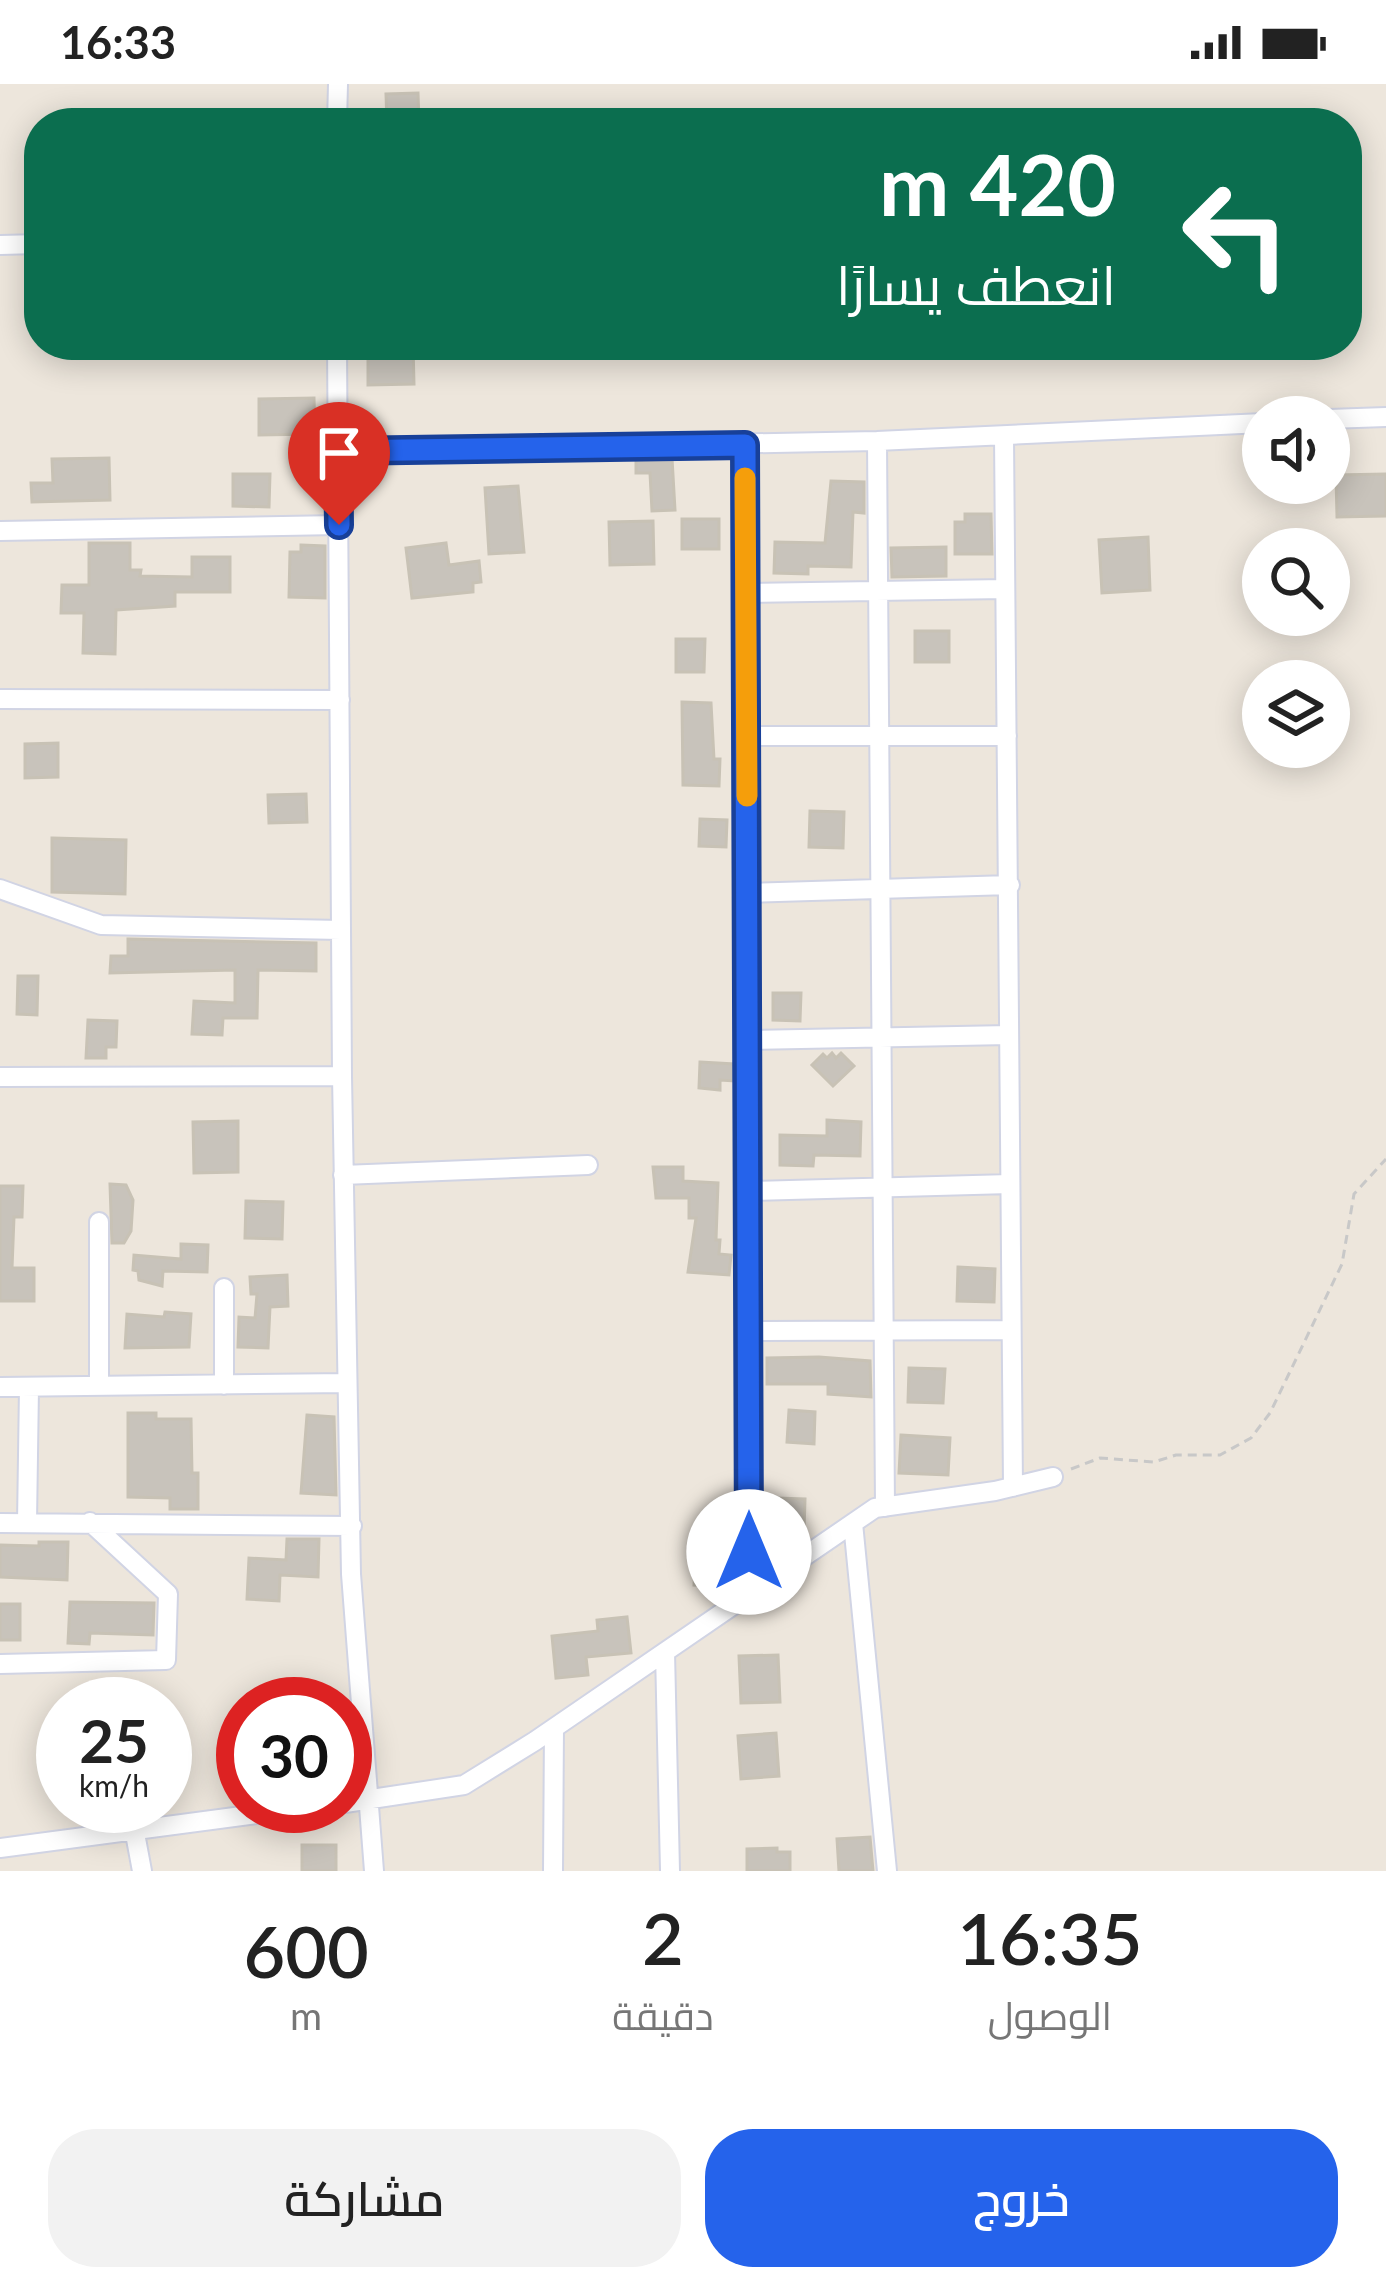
<!DOCTYPE html>
<html lang="ar">
<meta charset="utf-8">
<style>
:root{--surface:#fff;--page:#f2f2f2;--text:#222;--muted:#767676;--accent:#2563eb}
body{margin:0;font-family:Lato,Cairo,sans-serif;background:var(--page);color:var(--text);direction:rtl;height:100vh;display:flex;flex-direction:column;font-size:45px;white-space:nowrap}
*{box-sizing:border-box;margin:0}
p{font-size:39px;color:var(--muted)}
.icon{flex:none;width:66px;height:66px;fill:none;stroke:currentColor;stroke-width:2;stroke-linecap:round;stroke-linejoin:round}
.map{position:relative;height:1787px;overflow:hidden;direction:ltr}
.details{display:flex;flex-direction:column;background:var(--surface);flex:1}
.details>*{flex:none}
.hud{position:absolute;left:24px;top:24px;width:1338px;height:252px;border-radius:48px;box-shadow:0 6px 30px #0003;direction:rtl;background:#0b6e4f;color:#fff;overflow:hidden}
.controls{position:absolute;left:1242px;top:312px;display:grid;gap:24px}
.controls a{display:grid;place-items:center;width:108px;height:108px;border-radius:50%;background:var(--surface);box-shadow:0 6px 30px #0003;font-size:60px}
.speed{position:absolute;left:36px;top:1593px;display:flex;gap:24px;font-size:60px;font-weight:700;text-align:center}
.speed>*{display:grid;place-content:center;width:156px;height:156px;border-radius:50%;background:var(--surface);box-shadow:0 6px 30px #0003;line-height:1}
.speed small{font-size:30px;font-weight:400}
.speed .limit{border:18px solid #d22;background:#fff;color:#111}
.pin{position:absolute;display:grid;place-items:center;width:102px;height:102px;color:#fff;margin:-123px -51px;border-radius:50% 50% 50% 0;rotate:-45deg;box-shadow:0 0 12px #0007}
.pin .icon{rotate:45deg}
.me{position:absolute;width:132px;margin:-66px;rotate:0deg;stroke-linejoin:round;filter:drop-shadow(0 0 9px #0008)}
.turn{display:flex;align-items:center;gap:42px;height:252px;padding:0 48px;font-size:54px}
.turn .icon{width:156px;height:156px;stroke-width:2.5}
.turn b{display:block;font-size:84px;line-height:102px}
.eta{display:flex;justify-content:space-evenly;align-items:center;height:204px;text-align:center}
.eta b{font-size:72px;font-weight:600;line-height:84px}
.action{display:flex;gap:24px;margin-top:auto;padding:24px 48px}
.action a{flex:1;height:138px;border-radius:48px;background:var(--accent);color:#fff;font-size:48px;font-weight:600;line-height:138px;text-align:center}
.action a+a{background:var(--page);color:var(--text)}
.status{display:flex;justify-content:space-between;align-items:center;height:84px;padding:0 60px;background:var(--surface);direction:ltr}
.status svg{height:33px;fill:currentColor}
.map>svg:first-child{display:block}
.building{fill:#c8c3bb;stroke:#c8c2b5;stroke-width:3}
.lines{fill:none;stroke-linecap:round;stroke-linejoin:round}
.minor-casing{stroke:#d1d4e4;stroke-width:22}
.path{stroke:#c8c8c8;stroke-width:3;stroke-dasharray:9 6;stroke-linecap:butt}
.minor{stroke:#fff;stroke-width:18}
.route-casing{stroke:#184099;stroke-width:30}
.route{stroke:#2563eb;stroke-width:21}
.slow{stroke:#f59e0b;stroke-width:21}
</style>
<div class="status"><b>16:33</b><svg viewBox="0 0 49 12"><path d="M0 12V9h3v3zM5 12V6h3v6zM10 12V3h3v9zM15 12V0h3v12zM26 1h20v11H26zM47 4h2v5h-2z"/></svg></div>
<div class="map">
<svg width="1386" height="1787" viewBox="0 0 1386 1787">
<rect width="100%" height="100%" fill="#ede6dc"/>
<!-- building -->
<path class="building" d="M418,9l1,30h-32l-1,-29z
M368,261h45l1,39 -46,1z
M314,314l1,36 -56,1v-36z
M109,374l1,42 -78,2 -1,-19h22l-1,-24z
M672,374l3,52 -23,1 -2,-38h-14v-14z
M233,390h37l-1,33 -36,-1z
M1386,390v42l-49,1 -1,-42z
M831,397l33,1v31l-11,-1 -2,55 -43,-1v8l-34,-1 1,-31 50,1z
M518,402l6,66 -35,2 -4,-66z
M965,430h26l1,40h-37v-32h10z
M682,435h37v30h-37z
M653,437l1,43 -44,1 -1,-43z
M1148,453l2,53 -48,3 -3,-53z
M89,459h41v27h11l-1,6 52,1v-20h38v35h-55v14l-59,4 -1,44 -32,-1 1,-40h-23l1,-28h27z
M446,459l3,22 30,-4 2,21 -8,1v9l-61,6 -6,-50z
M301,461l24,1v52l-36,-1 1,-45h11z
M946,463v29l-54,1 -1,-29z
M915,547h34v31h-34z
M676,555h29l-1,33h-28z
M682,618l29,1 3,56h6l-1,27 -36,-1z
M58,659v34l-33,1v-34z
M306,710l1,28 -38,1 -1,-28z
M810,727l34,1 -1,36 -34,-1z
M700,735l27,1 -1,27 -27,-1z
M52,754l74,2 -1,54 -73,-2z
M128,855l188,4v28l-58,-1 -1,48h-34l-1,17 -30,-1 2,-33 41,2v-33l-125,3 1,-17h17z
M18,892h20l-1,39 -20,-1z
M773,909h28l-1,28 -27,-1z
M88,936l29,1 -1,26h-10v11h-20z
M832,969l4,5 5,-5 13,13 -21,20 -21,-21 11,-11 4,4z
M700,978l34,2v17l-14,-1v10l-21,-2z
M827,1036l34,2 -1,34 -46,-1 -1,11 -33,-1v-30l47,1z
M238,1037v51l-44,1 -1,-51z
M653,1083h30v14l35,2 -2,57h4l-1,14 12,1 -2,20 -41,-3 8,-54h-7v-20h-33z
M110,1100l16,1 7,15 -2,31 -7,12h-12z
M0,1102h23l-1,31h-8l-2,51h22v33h-34z
M246,1117l37,1 -1,37 -37,-1z
M181,1160l27,1 -1,27 -44,-1 -1,15 -23,-6 -1,-9 -5,-1 1,-15 47,4z
M958,1183l37,2 -1,33 -37,-1z
M287,1191l1,31 -18,1 -2,41 -30,-1 1,-30 16,1 2,-24h-6l-1,-17z
M165,1228l26,2 -2,33 -64,1 2,-34 37,3z
M819,1273l51,4 1,36 -43,-3v-10h-61v-26z
M909,1284l36,1 -2,34 -35,-1z
M789,1326l26,2 -1,32 -27,-2z
M128,1329h28v6h35l1,54h6v36h-28v-11l-42,-1z
M307,1331l27,2 2,78 -35,-2z
M901,1351l49,3 -2,37 -49,-2z
M776,1414l29,1 -1,32 -29,-1z
M287,1455h32l-1,38 -38,-2 -1,26 -32,-2 2,-41 37,2z
M39,1458h29l-1,38 -67,-3v-32l39,1z
M696,1469l33,2 -2,32 -33,-2z
M70,1518l84,1 -1,32 -63,-2 -1,11 -21,-1z
M0,1520h20v36h-20z
M627,1533l4,36 -45,4 2,18 -32,3 -4,-42 46,-5 -1,-11z
M778,1571l2,47 -39,1 -2,-47z
M776,1649l3,43 -38,3 -3,-43z
M870,1753l3,34h-34l-2,-32z
M302,1761h34v26h-34z
M777,1764v4h13v19h-43v-22z"/>
<g class="lines">
<defs>
<path id="minor" d="M337,39l1,-39
M0,161l39,-1
M337,261l5,731 9,498 23,297
M1329,335l57,-2
M1004,352l9,1051
M877,357l8,1066
M745,361l4,1151
M338,367l539,-10 386,-18
M0,447l339,-6
M744,509l261,-4
M0,615l340,1
M748,652h259
M0,805l101,36 240,5
M747,809l263,-8
M749,956l260,-5
M0,993l342,-1
M343,1091l245,-10
M749,1107l261,-7
M749,1247l262,-1
M224,1301v-97
M99,1302v-164
M0,1303l347,-4
M0,1439l352,3
M27,1439l2,-136
M853,1439l34,348
M665,1568l5,219
M0,1580l166,-4 2,-66 -78,-72
M345,1719l119,-18 71,-44 340,-233 120,-17 58,-14
M134,1744l8,43
M0,1764l318,-42
M553,1787l1,-143"/>
</defs>
<!-- minor casing -->
<use href="#minor" class="minor-casing"/>
<!-- path -->
<path class="path" d="M1071,1385l29,-11 54,4 22,-7h44l31,-17 19,-25 72,-149 12,-70 32,-35"/>
<!-- minor -->
<use href="#minor" class="minor"/>
</g>
<g class="lines">
<defs>
<path id="route" d="M339,441l-1,-74 407,-6 4,1107"/>
</defs>
<!-- route casing -->
<use href="#route" class="route-casing"/>
<!-- route -->
<use href="#route" class="route"/>
<!-- slow -->
<path class="slow" d="M745,394l2,318"/>
</g>
</svg>
<div class="controls">
<a><svg class="icon" aria-label="sound" viewBox="0 0 24 24"><path d="M4 9h4l5-4v14l-5-4H4zM17 9q2 3 0 6"/></svg></a>
<a><svg class="icon" aria-label="search" viewBox="0 0 24 24"><circle cx="10" cy="10" r="6"/><path d="M15 15l6 6"/></svg></a>
<a><svg class="icon" aria-label="layers" viewBox="0 0 24 24"><path d="M12 4l9 5-9 5-9-5zM3 14l9 5 9-5"/></svg></a>
</div>
<div class="speed"><div>25<small>km/h</small></div><div class="limit">30</div></div>
<div class="pin" style="left:339px;top:441px;background:#d93025"><svg class="icon" aria-label="arrive" viewBox="0 0 24 24"><path d="M6 21V4h12l-3 4 3 4H6"/></svg></div>
<svg class="me" style="left:749px;top:1468px" viewBox="-20 -20 40 40"><circle r="19" fill="#fff"/><path d="M0-13L10 11 0 6-10 11z" fill="#2563eb"/></svg>
<div class="hud">
<div class="turn"><svg class="icon" aria-label="left" viewBox="0 0 24 24"><path d="M17 20v-9H6M10 6l-5 5 5 5"/></svg><div><b>420 m</b>انعطف يسارًا</div></div>
</div>
</div>
<section class="details">
<div class="eta">
<div><b>16:35</b><p>الوصول</p></div>
<div><b>2</b><p>دقيقة</p></div>
<div><b>600</b><p>m</p></div>
</div>
<div class="action"><a>خروج</a><a>مشاركة</a></div>
</section>
